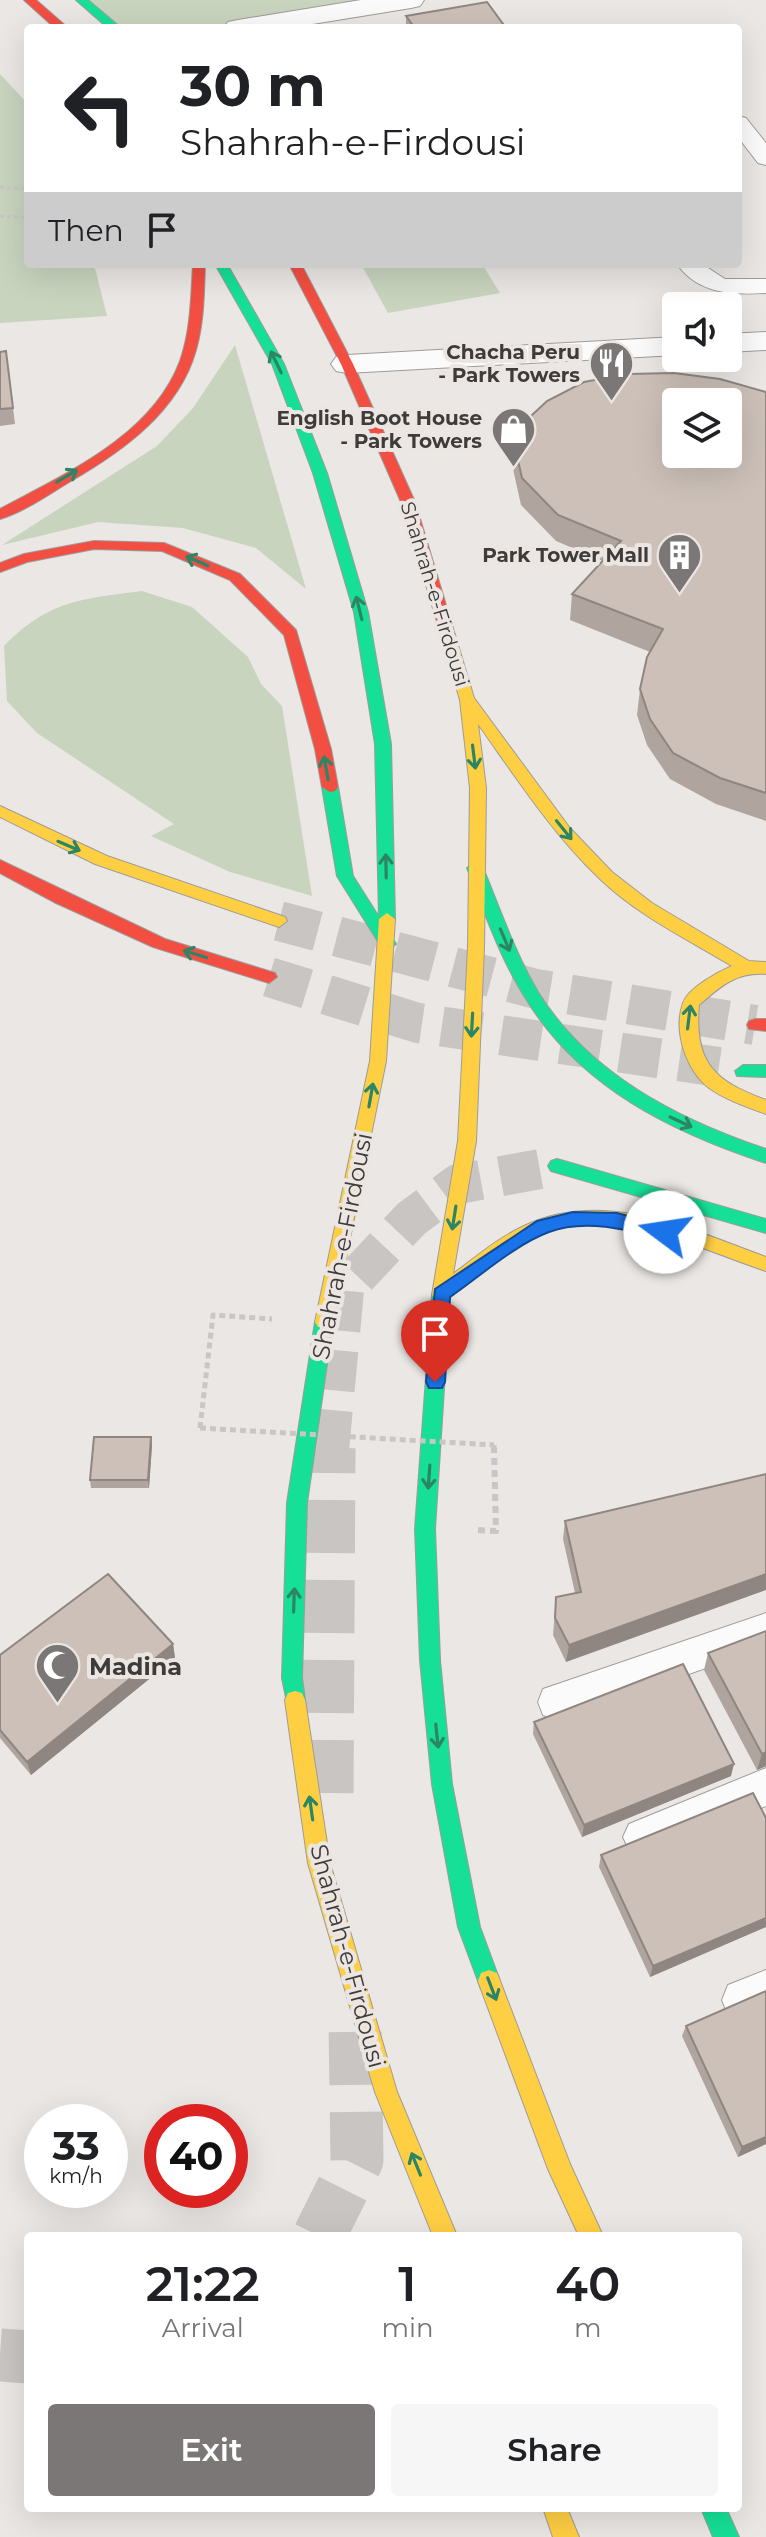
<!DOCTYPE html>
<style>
:root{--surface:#fff;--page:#f6f6f6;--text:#202124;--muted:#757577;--accent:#7a7776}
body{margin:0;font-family:Montserrat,sans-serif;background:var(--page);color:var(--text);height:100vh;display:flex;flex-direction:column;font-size:30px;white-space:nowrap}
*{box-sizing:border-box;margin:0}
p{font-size:26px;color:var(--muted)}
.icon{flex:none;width:44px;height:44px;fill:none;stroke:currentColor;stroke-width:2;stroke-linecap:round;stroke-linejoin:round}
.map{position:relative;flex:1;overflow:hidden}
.panel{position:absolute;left:24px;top:2232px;width:718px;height:280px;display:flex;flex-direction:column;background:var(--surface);border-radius:8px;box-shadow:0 8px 32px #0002}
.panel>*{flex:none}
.banner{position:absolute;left:24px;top:24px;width:718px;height:244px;border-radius:8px;box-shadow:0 8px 32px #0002;background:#fff;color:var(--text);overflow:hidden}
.fabs{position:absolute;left:662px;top:292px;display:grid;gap:16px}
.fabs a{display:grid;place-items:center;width:80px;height:80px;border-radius:8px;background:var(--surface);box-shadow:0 8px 32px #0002;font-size:40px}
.speed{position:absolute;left:24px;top:2104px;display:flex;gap:16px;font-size:40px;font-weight:700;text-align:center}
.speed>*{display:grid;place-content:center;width:104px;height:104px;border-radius:50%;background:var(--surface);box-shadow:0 8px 32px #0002;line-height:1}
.speed small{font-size:20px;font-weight:400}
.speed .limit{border:12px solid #d22;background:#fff;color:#111}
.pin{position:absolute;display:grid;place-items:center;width:68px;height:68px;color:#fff;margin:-82px -34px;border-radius:50% 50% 50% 0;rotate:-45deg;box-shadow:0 0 8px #0007}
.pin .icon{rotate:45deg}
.me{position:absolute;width:88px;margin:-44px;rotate:284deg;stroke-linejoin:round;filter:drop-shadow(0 0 6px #0008)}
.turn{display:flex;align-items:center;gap:28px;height:168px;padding:0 24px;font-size:36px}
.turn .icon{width:104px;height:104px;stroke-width:2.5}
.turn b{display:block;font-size:56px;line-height:68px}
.then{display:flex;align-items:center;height:76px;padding:0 24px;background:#0003;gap:16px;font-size:30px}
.eta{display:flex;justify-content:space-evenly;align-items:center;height:136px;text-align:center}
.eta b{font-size:48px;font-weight:600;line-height:56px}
.action{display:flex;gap:16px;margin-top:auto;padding:16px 24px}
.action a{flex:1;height:92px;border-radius:8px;background:var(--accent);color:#fff;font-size:32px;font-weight:600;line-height:92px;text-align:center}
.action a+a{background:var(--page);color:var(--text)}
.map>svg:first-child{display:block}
.green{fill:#c8d4be}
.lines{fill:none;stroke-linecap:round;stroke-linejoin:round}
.secondary-tunnel-far1{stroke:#c8c5c2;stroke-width:40;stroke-dasharray:40 20;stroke-linecap:butt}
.secondary-tunnel{stroke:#c8c5c2;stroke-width:53;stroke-dasharray:53 27;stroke-linecap:butt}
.primary-tunnel{stroke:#c8c5c2;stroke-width:40;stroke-dasharray:40 20;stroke-linecap:butt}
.lane-casing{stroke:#9e9c9a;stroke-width:2}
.street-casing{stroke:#9e9c9a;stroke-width:2}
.fast-casing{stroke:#9e9c9a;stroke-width:2}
.slow-casing{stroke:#9e9c9a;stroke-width:2}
.jam-casing{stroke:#9e9c9a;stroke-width:2}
.path-far2{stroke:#c8c6c6;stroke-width:3;stroke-dasharray:4 3;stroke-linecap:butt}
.path-far1{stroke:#c8c6c6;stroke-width:5;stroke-dasharray:6 4;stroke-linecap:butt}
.path{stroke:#c8c6c6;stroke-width:6;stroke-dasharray:7 5;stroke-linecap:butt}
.lane{fill:#fcfbfb;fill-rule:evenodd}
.street{fill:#fcfbfb;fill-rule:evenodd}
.fast{fill:#16e098;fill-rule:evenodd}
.slow{fill:#ffcf43;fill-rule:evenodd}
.jam{fill:#f24e42;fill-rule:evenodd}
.path-bridge{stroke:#c8c6c6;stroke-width:5;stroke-dasharray:6 4;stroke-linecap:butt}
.wall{fill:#afa59e}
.shaded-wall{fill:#8f8681}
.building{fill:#ccc0b8;stroke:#8f8681;stroke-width:2;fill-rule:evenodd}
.oneway{stroke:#2c8564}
.route{fill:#1a73e8;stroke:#114b97;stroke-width:2}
.labels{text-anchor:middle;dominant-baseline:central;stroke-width:8;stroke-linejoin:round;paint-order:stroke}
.far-poi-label{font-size:20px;font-weight:bold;fill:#3e3b3a;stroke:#ece6e2;text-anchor:end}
.far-street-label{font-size:20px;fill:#3e3b3a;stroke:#ece6e2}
.street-label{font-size:24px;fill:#3e3b3a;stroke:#ece6e2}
.poi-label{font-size:24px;font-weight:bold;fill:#3e3b3a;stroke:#ece6e2;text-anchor:start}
</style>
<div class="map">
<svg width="766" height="2537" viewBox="0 0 766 2537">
<rect width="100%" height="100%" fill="#eae7e4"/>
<!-- green -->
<path class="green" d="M80,0h333l-175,28h-124z
M0,74l28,30v160h66l13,52 -107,7z
M361,264h121l18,29 -112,20z
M235,345l71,244 -50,-41 -73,-20 -85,-6 -96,23 155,-99 36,-38z
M142,591l50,16 56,50 13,27 21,22 30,190 -82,-24 -79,-36 23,-12 -137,-91 -30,-32 -3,-55c45,-46 78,-47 138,-55z"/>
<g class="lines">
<!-- secondary-tunnel-far1 -->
<path class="secondary-tunnel-far1" d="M329,1450l15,-160 67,-71 47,-35 99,-18"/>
<!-- secondary-tunnel -->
<path class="secondary-tunnel" d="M327,1793l2,-345
M319,2236l38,-76 -2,-136
M0,2355l28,2"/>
<!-- primary-tunnel -->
<path class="primary-tunnel" d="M279,921l257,68 219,36
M269,977l149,46 314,46"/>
<defs>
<path id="lane" d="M738,116l8,2 20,25v22l-8,-2 -20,-26z
M677,264h25l23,15h41v14c-34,2 -68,1 -89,-29z
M766,1613v34l-209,73 -14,-5 -5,-13 5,-13z
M766,1768v38l-123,50 -14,-6 -6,-13 6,-13z
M766,1970v42l-23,9 -15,-6 -6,-15 6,-15z"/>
<path id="street" d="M361,0h63l-4,6 -9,2 -123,20h-64l4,-6 10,-2z
M766,332v18l-38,2v-18z
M676,337v18l-329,18 -11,-2 -5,-7 5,-7 11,-2z"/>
<path id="fast" d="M76,0h12l33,28h-13z
M215,264h12l57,100 43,109 41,139 23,132 4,175 -2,4 -10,1 13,20 -8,6 -6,-2 -45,-72 -15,-89 8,-5 8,5 15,89 26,41 -4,-173 -21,-132 -41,-139 -41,-109z
M475,862l8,6c17,41 32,85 55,124 51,82 139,127 228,157v14c-94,-31 -184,-75 -238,-161 -27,-41 -43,-89 -61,-134z
M743,1065h23v12l-29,-1 -2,-5z
M557,1159l209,60v14l-215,-62 -3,-5 3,-5z
M441,1288l6,2 3,5 -15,234 5,131 12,124 28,143 20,54 -3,8 -8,3 -8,-3 -23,-62 -26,-143 -12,-124 -5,-131 17,-234 3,-5z
M324,1314l6,3 3,5 -26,181 -5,175 3,22 -3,7 -7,2 -7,-2 -6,-29 5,-175 28,-181 3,-5z
M701,2508h25l13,29h-26z"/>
<path id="slow" d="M448,630l7,5 19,63 95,129 43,45 40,31 97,58 17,1v12c-30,-2 -45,12 -67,31 -5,58 15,76 67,95v14c-19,-7 -40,-14 -57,-26 -23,-18 -36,-57 -26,-85 5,-15 35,-31 49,-37 -45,-27 -95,-51 -133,-88 -47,-45 -83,-101 -121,-154l8,64 -2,159 -8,194 -23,133c23,-17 45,-36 71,-48 79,-38 166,3 242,31v14c-69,-23 -145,-63 -218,-40 -23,7 -44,24 -63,39 -12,9 -26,19 -38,30h-12l-3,-5 26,-154 10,-194 2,-159 -10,-88 -19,-65z
M0,806l107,50 178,61 2,4 -8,6 -184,-63 -95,-47z
M387,913l8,6 -9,142 -53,261 -3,5h-12l-3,-5 55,-261 9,-142z
M295,1691l7,2 3,7 25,163 67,229 60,144h-24l-58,-144 -67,-229 -23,-163 3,-7z
M489,1970l8,3 73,191 33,72h-24l-31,-67 -70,-188 3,-8z
M543,2508h24l12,29h-26z"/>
<path id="jam" d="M24,0h12l32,28h-13z
M193,264h12c-1,29 -1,58 -9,86 -17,61 -73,101 -125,131 -22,13 -47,31 -71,38v-10c65,-35 152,-73 180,-148 11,-31 11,-65 13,-97z
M289,264h12l52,100 62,138 40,133 -2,3h-10l-2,-3 -40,-133 -60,-138z
M94,541l70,2 76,31 56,56 35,119 7,38 -3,4 -5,1 -8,-5 -7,-38 -31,-114 -54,-55 -68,-29 -68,-2 -67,13 -27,10v-9l24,-9z
M0,860l165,79 110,34 2,4 -8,6 -116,-36 -97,-44 -56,-30z
M755,1019h11v12l-17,-2 -2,-4 2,-4z"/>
</defs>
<!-- lane casing -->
<use href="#lane" class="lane-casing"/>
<!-- street casing -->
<use href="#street" class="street-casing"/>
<!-- fast casing -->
<use href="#fast" class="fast-casing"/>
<!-- slow casing -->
<use href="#slow" class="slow-casing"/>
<!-- jam casing -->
<use href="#jam" class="jam-casing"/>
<!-- path-far2 -->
<path class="path-far2" d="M0,187l28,2
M0,216l28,2"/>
<!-- path-far1 -->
<path class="path-far1" d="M200,1428l13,-113 59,4
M494,1445v5"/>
<!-- path -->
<path class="path" d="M478,1530l18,1 -2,-83"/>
<!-- lane -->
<use href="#lane" class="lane"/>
<!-- street -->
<use href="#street" class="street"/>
<!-- fast -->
<use href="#fast" class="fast"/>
<!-- slow -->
<use href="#slow" class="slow"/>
<!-- jam -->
<use href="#jam" class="jam"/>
<!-- path-bridge -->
<path class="path-bridge" d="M200,1428l294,17"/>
</g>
<!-- wall -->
<path class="wall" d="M406,16l100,12h-100z
M6,351l9,73 -15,2v-74z
M766,392v429l-50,-17 -46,-25 -23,-34 -10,-30 3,-26 10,-37 -80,-32 2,-26 31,-33 -47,-20 -35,-36 -8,-36 1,-26z
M151,1437l1,8 -3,43h-58l-1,-8z
M766,1474l-200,188 -13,-27 3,-38 19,-4 -12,-54 2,-18z
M766,1631v135l-9,4 -53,-100 4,-17z
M173,1644l2,14 -144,117 -31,-37v-83z
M534,1722l197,54 -149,61 -49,-103z
M766,1818v109l-116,50 -51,-110 2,-12z
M766,1991v153l-28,13 -56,-121 4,-10z"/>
<!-- shaded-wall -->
<path class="shaded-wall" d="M151,1437l1,8 -3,43 -1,-8z
M766,1574v16l-200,72 3,-17z
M173,1644l2,14 -144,117 -4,-13z
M766,1752v14l-9,4 5,-16z
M734,1764l-3,12 -149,61 2,-12z
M766,1918v9l-116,50 3,-11z
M766,2137v7l-28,13 4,-10z"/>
<!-- building -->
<path class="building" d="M487,2l19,26h-91l-9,-12z
M6,351l7,57 -13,1v-57z
M674,373l46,6 46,13v401l-46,-15 -47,-25 -23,-34 -10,-30 7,-32 16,-28 -91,-35 49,-53 -63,-26 -36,-37 -8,-35 16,-26 17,-16 37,-19 44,-8zM676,402h52v52h-52z
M94,1437h57l-3,43h-58z
M766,1474v100l-197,71 -14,-27 1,-21 25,-5 -16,-71z
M108,1574l65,70 -146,118 -27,-32v-75z
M766,1631v121l-4,2 -54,-101z
M683,1664l51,100 -150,61 -50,-103z
M753,1793l13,25v100l-113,48 -52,-111z
M766,1991v146l-24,10 -56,-121z"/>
<!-- one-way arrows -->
<defs><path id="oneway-shaft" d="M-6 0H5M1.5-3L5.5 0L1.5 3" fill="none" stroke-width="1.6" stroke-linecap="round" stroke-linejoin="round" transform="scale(2)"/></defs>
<g class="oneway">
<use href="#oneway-shaft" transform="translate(276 362) rotate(-116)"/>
<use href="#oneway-shaft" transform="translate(67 476) rotate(-31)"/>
<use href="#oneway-shaft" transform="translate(197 561) rotate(-157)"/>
<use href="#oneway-shaft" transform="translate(359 608) rotate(-104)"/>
<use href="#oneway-shaft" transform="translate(474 757) rotate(83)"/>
<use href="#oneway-shaft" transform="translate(326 768) rotate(-100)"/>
<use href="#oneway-shaft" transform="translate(564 830) rotate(51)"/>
<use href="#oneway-shaft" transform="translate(69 846) rotate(23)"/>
<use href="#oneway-shaft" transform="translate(386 866) rotate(-91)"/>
<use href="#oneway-shaft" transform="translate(505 940) rotate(67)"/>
<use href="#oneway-shaft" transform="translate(195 954) rotate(-163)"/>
<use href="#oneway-shaft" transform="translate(689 1017) rotate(-83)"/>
<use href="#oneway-shaft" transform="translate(472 1025) rotate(93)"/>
<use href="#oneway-shaft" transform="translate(371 1095) rotate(-80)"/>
<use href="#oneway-shaft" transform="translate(681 1122) rotate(25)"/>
<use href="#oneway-shaft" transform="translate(454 1218) rotate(99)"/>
<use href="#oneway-shaft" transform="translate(429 1477) rotate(94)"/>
<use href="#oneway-shaft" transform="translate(294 1600) rotate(-88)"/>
<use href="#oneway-shaft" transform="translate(437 1736) rotate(84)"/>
<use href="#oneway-shaft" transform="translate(311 1808) rotate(-98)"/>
<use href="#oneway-shaft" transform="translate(492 1989) rotate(69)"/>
<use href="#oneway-shaft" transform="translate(416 2164) rotate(-112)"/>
</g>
<!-- route -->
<path class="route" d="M573,1212l44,1 54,14 3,5 -9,8c-37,-10 -79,-22 -116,-8 -33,12 -70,45 -99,65l-5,85 -3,6h-13l-3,-6 9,-93 102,-68z"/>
<!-- icons -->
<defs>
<symbol id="restaurant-pin" viewBox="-11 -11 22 30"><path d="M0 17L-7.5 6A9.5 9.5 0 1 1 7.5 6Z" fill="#7a7776" stroke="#ece6e2"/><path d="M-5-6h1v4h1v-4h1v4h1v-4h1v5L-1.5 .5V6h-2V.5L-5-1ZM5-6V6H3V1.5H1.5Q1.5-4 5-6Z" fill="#fff"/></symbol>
<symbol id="shop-pin" viewBox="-11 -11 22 30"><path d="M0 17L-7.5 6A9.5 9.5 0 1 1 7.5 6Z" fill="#7a7776" stroke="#ece6e2"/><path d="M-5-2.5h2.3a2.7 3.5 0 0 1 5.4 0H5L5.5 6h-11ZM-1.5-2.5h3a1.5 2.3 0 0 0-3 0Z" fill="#fff"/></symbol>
<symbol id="building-pin" viewBox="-11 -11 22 30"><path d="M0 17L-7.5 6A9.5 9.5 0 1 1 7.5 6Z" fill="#7a7776" stroke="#ece6e2"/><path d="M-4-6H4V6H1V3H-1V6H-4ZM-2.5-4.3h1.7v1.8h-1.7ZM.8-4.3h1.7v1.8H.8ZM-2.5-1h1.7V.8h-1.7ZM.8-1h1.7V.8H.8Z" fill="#fff"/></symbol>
<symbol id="mosque-pin" viewBox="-11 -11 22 30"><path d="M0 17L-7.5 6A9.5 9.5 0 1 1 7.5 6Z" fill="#7a7776" stroke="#ece6e2"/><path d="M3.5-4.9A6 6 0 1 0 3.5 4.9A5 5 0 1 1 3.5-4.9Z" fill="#fff"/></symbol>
</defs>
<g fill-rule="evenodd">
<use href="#restaurant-pin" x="586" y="338" width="51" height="69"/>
<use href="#shop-pin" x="488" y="404" width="51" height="69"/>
<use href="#building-pin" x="654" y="530" width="51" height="69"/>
<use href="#mosque-pin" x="32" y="1640" width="51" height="69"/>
</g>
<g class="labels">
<!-- far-poi labels -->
<g class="far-poi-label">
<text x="580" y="352">Chacha Peru<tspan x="580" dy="23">- Park Towers</tspan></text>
<text x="482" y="418">English Boot House<tspan x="482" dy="23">- Park Towers</tspan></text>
<text x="649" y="555">Park Tower Mall</text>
</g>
<!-- far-street labels -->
<g class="far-street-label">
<text transform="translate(435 594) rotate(73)">Shahrah-e-Firdousi</text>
</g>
<!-- street labels -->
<g class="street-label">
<text transform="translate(342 1246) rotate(-79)">Shahrah-e-Firdousi</text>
<text transform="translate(348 1956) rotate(75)">Shahrah-e-Firdousi</text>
</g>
<!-- poi labels -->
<g class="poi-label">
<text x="89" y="1666">Madina</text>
</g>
</g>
</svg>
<div class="fabs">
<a><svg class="icon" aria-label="sound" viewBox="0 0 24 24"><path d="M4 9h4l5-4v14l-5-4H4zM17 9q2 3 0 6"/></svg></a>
<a><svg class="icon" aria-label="layers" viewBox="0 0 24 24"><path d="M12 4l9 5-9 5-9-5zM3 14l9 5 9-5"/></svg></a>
</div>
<div class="speed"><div>33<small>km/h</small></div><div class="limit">40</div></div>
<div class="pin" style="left:435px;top:1382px;background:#d93025"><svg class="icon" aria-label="arrive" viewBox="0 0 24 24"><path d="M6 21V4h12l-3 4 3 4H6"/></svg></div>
<svg class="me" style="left:665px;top:1232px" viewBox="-20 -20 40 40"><circle r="19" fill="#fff"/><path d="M0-13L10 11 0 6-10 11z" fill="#1a73e8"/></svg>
<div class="banner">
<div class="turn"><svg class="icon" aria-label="left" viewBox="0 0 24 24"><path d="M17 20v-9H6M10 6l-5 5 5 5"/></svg><div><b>30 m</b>Shahrah-e-Firdousi</div></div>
<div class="then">Then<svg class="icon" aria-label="arrive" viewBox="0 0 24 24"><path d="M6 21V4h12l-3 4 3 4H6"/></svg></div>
</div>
<section class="panel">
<div class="eta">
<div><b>21:22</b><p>Arrival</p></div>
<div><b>1</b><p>min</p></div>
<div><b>40</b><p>m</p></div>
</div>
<div class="action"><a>Exit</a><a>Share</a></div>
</section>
</div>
